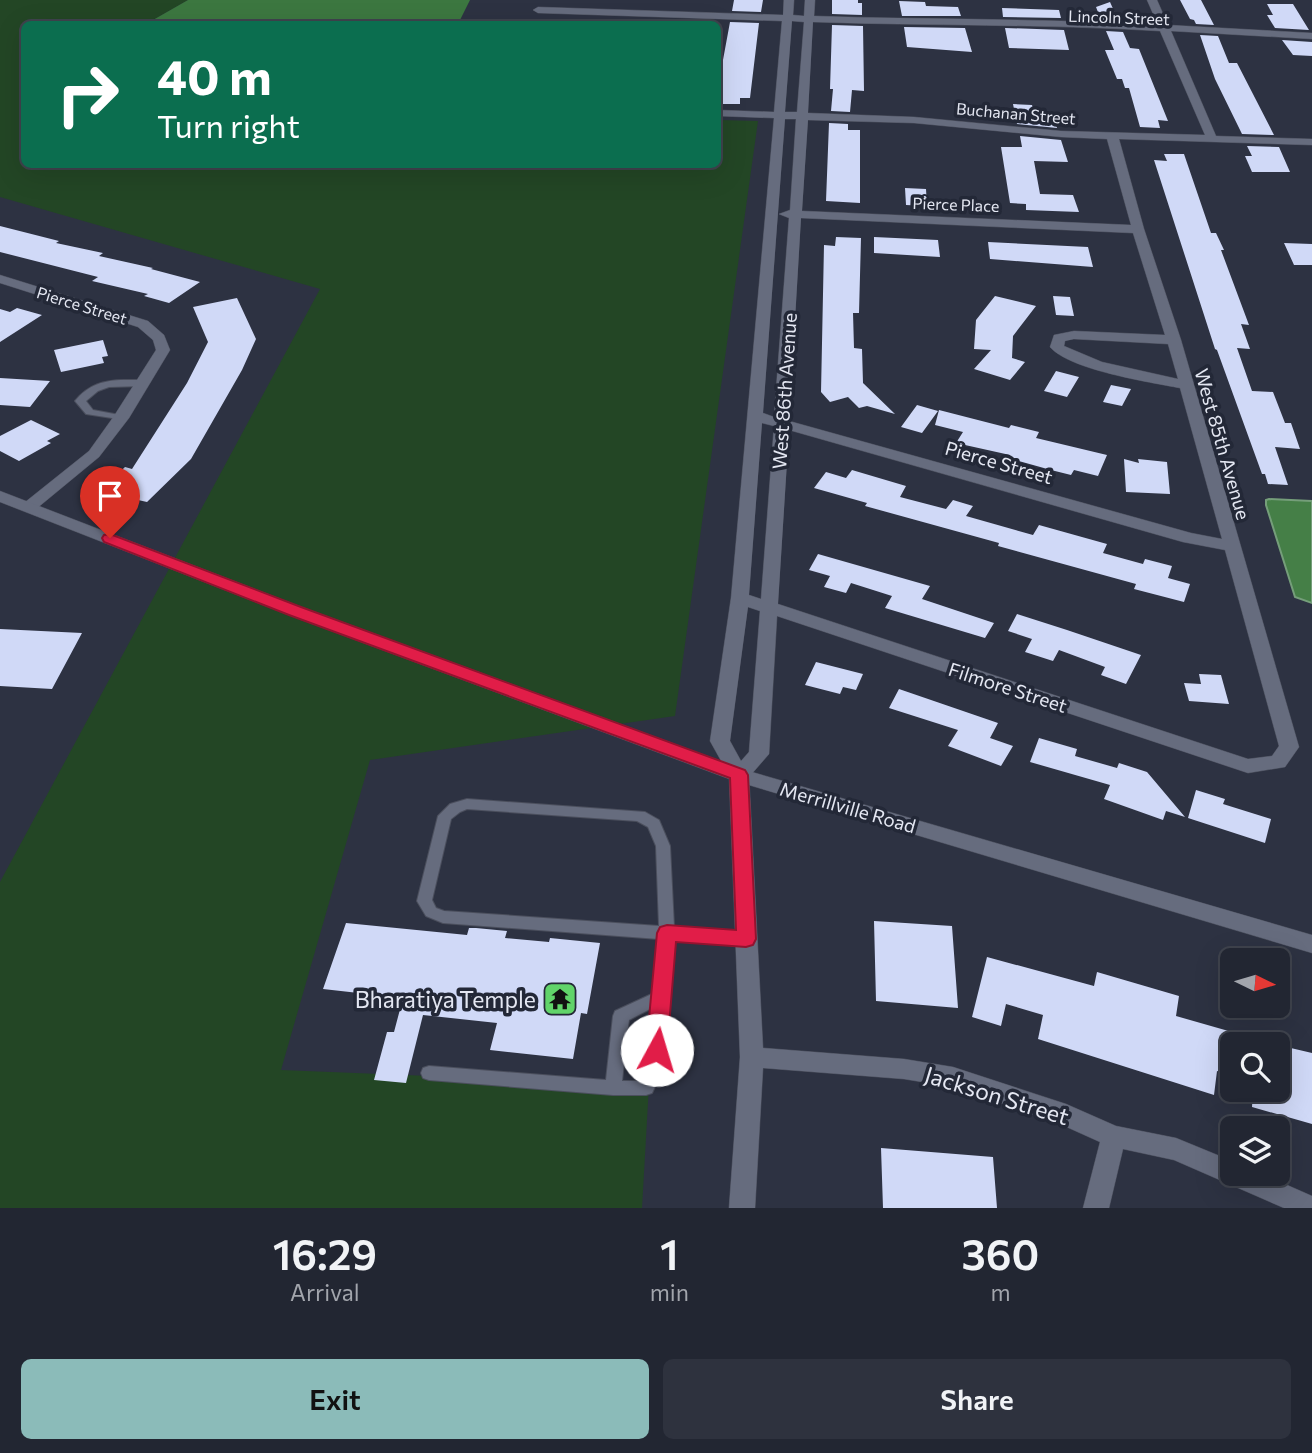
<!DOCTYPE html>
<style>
:root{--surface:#222632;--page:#2e323e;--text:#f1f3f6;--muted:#a2a5ac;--line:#3f434d;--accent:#8bbbb9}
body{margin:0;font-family:Commissioner,sans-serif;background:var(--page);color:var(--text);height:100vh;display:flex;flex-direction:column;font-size:26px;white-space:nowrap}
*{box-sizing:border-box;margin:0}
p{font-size:23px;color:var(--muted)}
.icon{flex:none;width:38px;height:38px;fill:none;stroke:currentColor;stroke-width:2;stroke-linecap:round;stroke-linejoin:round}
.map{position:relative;height:1208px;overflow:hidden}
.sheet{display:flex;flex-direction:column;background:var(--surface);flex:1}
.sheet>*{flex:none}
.guide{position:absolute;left:21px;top:21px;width:700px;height:147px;border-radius:10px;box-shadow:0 7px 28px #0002,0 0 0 2px var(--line);background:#0b6e4f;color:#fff;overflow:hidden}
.needle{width:46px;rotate:95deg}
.buttons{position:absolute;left:1220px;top:948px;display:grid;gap:14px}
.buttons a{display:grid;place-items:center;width:70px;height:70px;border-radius:10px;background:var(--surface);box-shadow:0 7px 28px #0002,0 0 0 2px var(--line);font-size:35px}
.pin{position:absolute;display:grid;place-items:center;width:60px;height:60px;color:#fff;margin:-72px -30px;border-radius:50% 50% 50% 0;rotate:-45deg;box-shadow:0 0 7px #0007}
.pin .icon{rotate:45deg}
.me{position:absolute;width:77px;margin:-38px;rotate:6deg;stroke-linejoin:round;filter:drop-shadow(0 0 5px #0008)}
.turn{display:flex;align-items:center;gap:24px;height:147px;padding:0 21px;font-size:32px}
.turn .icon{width:91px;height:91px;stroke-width:2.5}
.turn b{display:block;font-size:49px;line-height:60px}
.eta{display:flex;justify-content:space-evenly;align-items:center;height:119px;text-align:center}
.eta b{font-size:42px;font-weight:600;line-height:49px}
.button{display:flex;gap:14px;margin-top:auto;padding:14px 21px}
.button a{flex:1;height:80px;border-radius:10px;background:var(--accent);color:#111;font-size:28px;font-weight:600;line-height:80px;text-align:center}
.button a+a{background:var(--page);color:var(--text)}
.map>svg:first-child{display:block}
.green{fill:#234625}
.forest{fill:#3c7740}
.water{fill:#457f47;stroke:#759e7a;stroke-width:2}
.building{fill:#d0d9f7}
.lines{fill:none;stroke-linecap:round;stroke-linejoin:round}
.service-casing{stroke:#4b4f5d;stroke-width:2}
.minor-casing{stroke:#4b4f5d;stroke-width:1}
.tertiary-casing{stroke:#4b4f5d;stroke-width:1}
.service{fill:#666c7e;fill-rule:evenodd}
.minor{fill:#666c7e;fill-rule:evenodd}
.tertiary{fill:#666c7e;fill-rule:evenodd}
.route{fill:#e11d48;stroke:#92132f;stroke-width:2}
.labels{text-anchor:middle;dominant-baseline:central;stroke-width:7;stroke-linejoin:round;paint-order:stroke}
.far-street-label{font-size:16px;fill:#e4e7f2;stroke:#232837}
.street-label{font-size:19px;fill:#e4e7f2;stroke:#232837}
.near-poi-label{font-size:23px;fill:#e4e7f2;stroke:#232837;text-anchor:end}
.near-street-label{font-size:23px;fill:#e4e7f2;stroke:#232837}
</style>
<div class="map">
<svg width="1312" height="1208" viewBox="0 0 1312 1208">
<rect width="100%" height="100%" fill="#2d3242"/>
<!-- green -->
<path class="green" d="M0,0h188l-42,24h-122v140h694v-44l40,1 -83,595 -305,44 -89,310 368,15 -7,123h-642v-326l320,-593 -320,-92z"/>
<!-- forest -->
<path class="forest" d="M188,0h282l-12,24h-312z"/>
<!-- water -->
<path class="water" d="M1269,499l43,2v102l-17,-6 -29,-92v-5z"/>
<!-- building -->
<path class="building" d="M734,0h29l-2,12 -29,-1z
M832,0h26v3h4v12l-30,-1z
M1180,0h21l13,25 -18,-1 -2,-4 -4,-1z
M899,1l26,1 1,4 32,1 3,9h-59z
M1110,2l8,18h-17l-5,-13z
M1267,4h26l16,26 -34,-2 -8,-13h6z
M1002,8l57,2 2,8 -58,-1z
M730,22l29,1 -9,75h-10v6h-21l2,-17h-3z
M832,25l31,1 1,65 -12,-1 -2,22 -19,-1 2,-22h-3z
M904,27l61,1 7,24 -65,-5z
M1005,28l59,2 5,20 -60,-2z
M1106,31l17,1 7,16 9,1 29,72 -10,-1 2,8 -20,-1 -11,-39h-4l-3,-9h-5l-12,-29h9z
M1200,35l18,1 11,27h8l37,72 -32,-1 -27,-55z
M1282,40l30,2v14l-19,-1z
M1013,104l19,1 2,6 19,1 4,16 -40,-4z
M829,123l19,1v6h12v73l-34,-2z
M1020,136l41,4 7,22 -34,-1 6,33 33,1 6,17 -53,-2v-6l-16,-1 -9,-56h21z
M1247,146l32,1 11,25h-38l-7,-16h7z
M1164,154h20l27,79h5l8,17h-3l28,75 -8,-1 9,25 -13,-1 15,43 21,1 12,31h6l9,26 -25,-2 13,38 -20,-1 -3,-10h-3l-45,-124 -2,-1 -61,-189 13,1z
M905,188l21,1 1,17 -21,-1z
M0,226l59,15 -3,2 47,10 -4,3 54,12 -2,1 49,13 -31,21 -25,-7 4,-2 -56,-13 6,-4 -98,-25z
M836,237l25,1 -2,75h-6l1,35 8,1 1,34 32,31 -28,-8 -8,2 -11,-11 -18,5 -9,-10 3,-147 11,1z
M874,237l64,3 2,17 -66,-4z
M988,242l100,5 5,20 -103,-8z
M1284,243l28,1v21h-18z
M995,296l41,10 -23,30 -1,22 13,4 -15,18 -36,-11 17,-19 -17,-1 2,-29z
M1053,296l17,1 4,19 -18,-1z
M237,298l19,41 -14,31 -51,89 -44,43 -36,-8 5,-4 -12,-3 21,-20 7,2 55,-86 21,-41 -15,-35z
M17,308l25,7 -42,27v-33l10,3z
M103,340l5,16 -6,1 2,6 -43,9 -7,-22z
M1056,371l23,6 -12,20 -23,-6z
M0,378l50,3 -20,26 -30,-2z
M1111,385l20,4 -9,17 -19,-4z
M917,405l21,6 -16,22 -21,-6z
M939,410l70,18 2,-3 28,7 -3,6 71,17 -9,21 -24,-6 -3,5 -20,-5 -43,-12 2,-3 -54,-12 7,-11 -28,-7z
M31,420l29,14 -13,7 4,2 -32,18 -19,-10v-15z
M1124,459l15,4 -1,-4 29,3 3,32 -44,-2z
M852,470l54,16 -6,11 46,12 7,-9 20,6 -7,10 67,19 6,-10 68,19 -4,9 40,11 2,-5 27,7 -4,12 22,6 -6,18 -50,-13 2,-5 -138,-38 1,-3 -134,-37 2,-3 -53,-15 12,-16 20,6z
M818,554l112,32 -8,13 72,24 -9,15 -100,-30 7,-12 -41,-13 -5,10 -22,-6 6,-11 -21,-6z
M1017,614l50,16 74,25 -15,29 -25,-9 4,-8 -46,-17 -6,11 -28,-9 7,-13 -24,-8z
M0,629l82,4 -30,56 -52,-3z
M816,662l47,12 -7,16 -13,-3 -3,7 -35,-9z
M1199,674l22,1 8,29 -40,-3 -5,-18 17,1z
M899,689l99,34 -8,15 23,8 -12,20 -53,-20 10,-16 -69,-22z
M1039,738l38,11 -2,7 42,12 2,-5 28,9 38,45 -19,-6 -3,9 -59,-21 6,-14 -80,-23z
M1196,790l29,9 -2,5 48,15 -6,24 -77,-25z
M874,921l78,5 6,82 -82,-7z
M346,923l121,12 2,-7h7l31,3 -2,7 44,4 1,-4 50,5 -13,71 -6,-1 -8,46 -83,-9 7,-27 -74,-8 -17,68 -32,-3 13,-48h7l9,-34 -80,-9z
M987,957l107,29 3,-14 82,24 -3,20 56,16v43l-15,-4 -3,24 -176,-56 5,-24 -37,-11 -5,22 -29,-9z
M1278,1045l34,8v71l-60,-17 1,-17h25z
M881,1148l112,9 4,51h-114z"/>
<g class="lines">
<defs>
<path id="service" d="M124,380h19l5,3 -5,3 -34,1 -11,4 -12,10 7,9 32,6 1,2 -1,2 -39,-6 -11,-13c13,-16 29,-21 49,-21z
M467,799l178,13 14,8 11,26 4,81 77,8 3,4 -3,4 -5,2 -72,-5 -12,132 -10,21 -6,2h-33l-184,-15 -6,-2 -2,-5 2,-5 6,-2 177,14 7,-64 2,-5 39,-18 5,-54 -216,-16 -17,-7 -9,-15 21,-85 12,-12zM467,809l170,12 11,6 8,19 3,80 -215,-15 -8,-3 -4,-8 19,-81 9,-7zM652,1008l-3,34 -23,-1 3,-21zM625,1054l22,2 -1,16 -5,9h-19z"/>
<path id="minor" d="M784,0h10l-1,15 11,1 1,-16h10l-1,16c115,4 229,2 344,9l-11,-25h10l11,25 144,8v6l-141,-8 45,105 96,3v6l-193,-6 25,90 37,111 118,407 -14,20 -37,6 -471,-157 -8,138 -20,23 14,271 141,11 49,8 113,37 50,22 60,12 56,23v13h30l50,22v12h-28l-110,-48 -51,-11 -14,59h-26l17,-66 -40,-18 -107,-37 -49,-8 -141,-11 -8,140h-26l11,-151 -11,-282 -19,-34 21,-143 43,-480 -56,-2v-6l56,2 8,-91 -244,-8 -5,-3 5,-3 245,8zM792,21l12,1 -7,90h-12zM813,22c116,4 232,2 347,9l45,104 -144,-4 -147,-14 -106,-4zM785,119h11l-6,91 -11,4 10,4 -15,199 -11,-4zM808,120l106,3 147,14 46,2 24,86 -329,-14zM801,218l332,15 32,102 -91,-4 -20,4 -4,12c20,23 99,35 130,41l42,151 -31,-6 -402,-112zM1074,339l94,5 10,35 -76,-17 -38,-16 1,-5zM762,423l12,3 -13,173 -12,-4zM789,430l394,112 42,8 54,196 -7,10 -24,3 -470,-155zM748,607l12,4 -11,141 -8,9 -11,-20z
M0,275l148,46 16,14 6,15 -41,68 -30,39 -63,52h-12l-2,-3 2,-3 65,-52 25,-35 42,-66 -3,-10 -15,-13 -138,-44z"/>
<path id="tertiary" d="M0,491l301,116 444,163 567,165v18l-580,-173 -443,-165 -289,-113z"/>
</defs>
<!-- service casing -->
<use href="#service" class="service-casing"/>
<!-- minor casing -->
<use href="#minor" class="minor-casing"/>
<!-- tertiary casing -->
<use href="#tertiary" class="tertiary-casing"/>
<!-- service -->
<use href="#service" class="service"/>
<!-- minor -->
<use href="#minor" class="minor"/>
<!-- tertiary -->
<use href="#tertiary" class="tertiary"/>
</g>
<!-- route -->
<path class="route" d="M110,534l191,73 444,163 3,5 8,164 -3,6 -7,2 -70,-5 -9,108 -3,6 -7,3 -8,-3 -3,-6 11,-117 3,-6 7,-2 69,5 -6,-152 -441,-163 -185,-73 -2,-4 2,-3z"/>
<!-- icons -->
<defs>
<symbol id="temple-square" viewBox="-11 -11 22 22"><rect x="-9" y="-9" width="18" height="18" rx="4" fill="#61d46a" stroke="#232837"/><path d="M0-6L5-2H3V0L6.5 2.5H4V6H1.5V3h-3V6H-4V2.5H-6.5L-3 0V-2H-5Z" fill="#111"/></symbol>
</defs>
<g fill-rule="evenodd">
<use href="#temple-square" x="541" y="980" width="38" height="38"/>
</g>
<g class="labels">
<!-- far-street labels -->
<g class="far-street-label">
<text transform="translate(1119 17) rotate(2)">Lincoln Street</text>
<text transform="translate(1016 113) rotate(5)">Buchanan Street</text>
<text transform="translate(956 204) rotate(2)">Pierce Place</text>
<text transform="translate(82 305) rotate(17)">Pierce Street</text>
</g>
<!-- street labels -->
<g class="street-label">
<text transform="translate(784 391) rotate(-86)">West 86th Avenue</text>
<text transform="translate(1223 444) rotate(74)">West 85th Avenue</text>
<text transform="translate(999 462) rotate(16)">Pierce Street</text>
<text transform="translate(1008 687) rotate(18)">Filmore Street</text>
<text transform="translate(848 807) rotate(16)">Merrillville Road</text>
</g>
<!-- near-poi labels -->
<g class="near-poi-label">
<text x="536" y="999">Bharatiya Temple</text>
</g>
<!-- near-street labels -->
<g class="near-street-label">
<text transform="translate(997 1095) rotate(17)">Jackson Street</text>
</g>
</g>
</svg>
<div class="buttons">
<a><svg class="needle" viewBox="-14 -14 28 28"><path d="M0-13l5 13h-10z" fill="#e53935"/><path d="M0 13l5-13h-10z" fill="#a2a5ac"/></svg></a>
<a><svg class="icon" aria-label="search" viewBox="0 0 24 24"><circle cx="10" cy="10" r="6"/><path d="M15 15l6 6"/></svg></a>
<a><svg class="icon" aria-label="layers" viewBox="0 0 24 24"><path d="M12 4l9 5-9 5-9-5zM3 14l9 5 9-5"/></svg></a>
</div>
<div class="pin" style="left:110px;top:538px;background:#d93025"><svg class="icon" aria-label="arrive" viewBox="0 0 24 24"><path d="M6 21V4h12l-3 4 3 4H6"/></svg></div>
<svg class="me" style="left:657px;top:1050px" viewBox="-20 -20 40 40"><circle r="19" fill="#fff"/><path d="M0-13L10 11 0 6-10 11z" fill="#e11d48"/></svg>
<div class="guide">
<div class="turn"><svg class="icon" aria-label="right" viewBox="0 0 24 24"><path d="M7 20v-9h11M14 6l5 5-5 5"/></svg><div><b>40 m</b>Turn right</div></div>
</div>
</div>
<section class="sheet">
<div class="eta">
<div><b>16:29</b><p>Arrival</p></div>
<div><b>1</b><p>min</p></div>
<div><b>360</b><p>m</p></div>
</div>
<div class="button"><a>Exit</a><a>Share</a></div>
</section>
